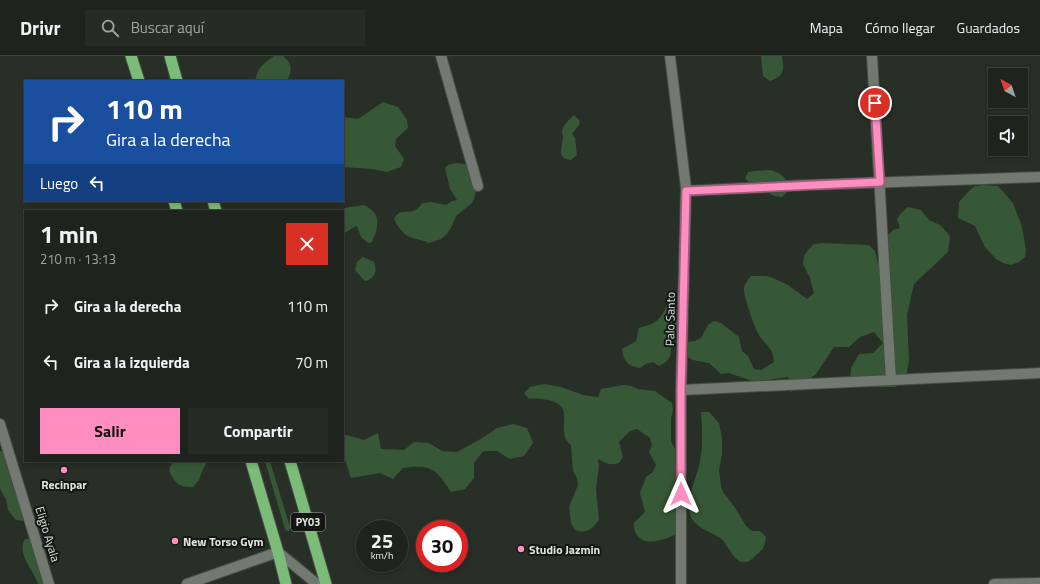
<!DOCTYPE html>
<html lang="es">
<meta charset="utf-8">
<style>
:root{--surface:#1e231d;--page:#262b26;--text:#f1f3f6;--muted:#a1a4a4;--line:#3c403b;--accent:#fd8ebf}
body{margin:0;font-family:"Titillium Web",sans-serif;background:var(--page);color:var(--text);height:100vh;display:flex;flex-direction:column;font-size:15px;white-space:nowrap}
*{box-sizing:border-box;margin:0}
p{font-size:13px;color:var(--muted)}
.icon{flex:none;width:22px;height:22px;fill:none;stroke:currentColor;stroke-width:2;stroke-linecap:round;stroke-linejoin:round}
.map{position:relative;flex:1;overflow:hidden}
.panel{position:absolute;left:24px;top:154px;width:320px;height:252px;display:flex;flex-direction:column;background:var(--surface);border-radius:0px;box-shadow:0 2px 6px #0003,0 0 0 1px var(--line)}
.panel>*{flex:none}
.top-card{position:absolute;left:24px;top:24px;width:320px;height:122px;border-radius:0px;box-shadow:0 2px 6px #0003,0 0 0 1px var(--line);background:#1a4fa0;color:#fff;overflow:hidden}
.needle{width:26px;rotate:320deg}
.tools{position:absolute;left:988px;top:12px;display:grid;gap:8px}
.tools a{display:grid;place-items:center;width:40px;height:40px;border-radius:0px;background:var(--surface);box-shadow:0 2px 6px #0003,0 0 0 1px var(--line);font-size:20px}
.speed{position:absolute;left:356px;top:464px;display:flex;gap:8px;font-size:20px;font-weight:700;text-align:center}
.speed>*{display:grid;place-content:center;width:52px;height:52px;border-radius:50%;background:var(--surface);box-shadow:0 2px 6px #0003,0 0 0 1px var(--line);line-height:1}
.speed small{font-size:10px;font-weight:400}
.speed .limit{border:6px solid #d22;background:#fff;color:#111}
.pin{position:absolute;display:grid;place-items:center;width:34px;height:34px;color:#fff;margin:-17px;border:2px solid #fff;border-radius:50%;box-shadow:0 1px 4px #0007}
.me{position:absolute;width:44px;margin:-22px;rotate:0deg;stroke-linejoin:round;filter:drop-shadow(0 0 3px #0008)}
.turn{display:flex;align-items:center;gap:14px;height:84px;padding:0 16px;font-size:18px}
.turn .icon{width:52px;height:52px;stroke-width:2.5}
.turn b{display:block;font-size:28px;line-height:34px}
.then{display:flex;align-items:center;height:38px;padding:0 16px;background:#0003;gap:8px;font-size:15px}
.round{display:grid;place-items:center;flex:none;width:42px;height:42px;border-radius:0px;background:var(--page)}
.overview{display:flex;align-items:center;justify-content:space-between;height:68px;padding:0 16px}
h1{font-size:24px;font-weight:700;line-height:30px}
.action{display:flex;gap:8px;margin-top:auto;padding:8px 16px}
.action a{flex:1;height:46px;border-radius:0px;background:var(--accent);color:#111;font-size:16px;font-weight:700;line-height:46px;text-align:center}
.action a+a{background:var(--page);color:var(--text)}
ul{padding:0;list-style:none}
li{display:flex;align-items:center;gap:12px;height:56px;padding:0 16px}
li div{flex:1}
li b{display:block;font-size:15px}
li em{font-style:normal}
header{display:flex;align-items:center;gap:24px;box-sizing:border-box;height:56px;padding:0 20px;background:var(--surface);border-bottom:1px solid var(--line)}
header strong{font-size:19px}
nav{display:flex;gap:22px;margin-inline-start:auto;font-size:14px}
.search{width:280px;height:36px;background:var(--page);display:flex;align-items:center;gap:10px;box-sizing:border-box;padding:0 14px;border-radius:0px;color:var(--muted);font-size:15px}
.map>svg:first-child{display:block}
.green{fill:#375836}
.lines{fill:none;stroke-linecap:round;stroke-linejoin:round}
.minor-casing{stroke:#474c46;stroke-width:12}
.tertiary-casing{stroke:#474c46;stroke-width:12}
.trunk-casing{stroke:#474c46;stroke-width:13}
.minor{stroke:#717971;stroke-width:10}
.tertiary{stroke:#717971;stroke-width:10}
.trunk{stroke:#7abc78;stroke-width:11}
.route-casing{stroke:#a45c7c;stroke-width:10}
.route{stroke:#fd8ebf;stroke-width:7}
.poi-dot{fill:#fd8ebf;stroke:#131613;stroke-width:1.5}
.labels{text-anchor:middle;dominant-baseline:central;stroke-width:4;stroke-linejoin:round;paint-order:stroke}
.shield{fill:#131613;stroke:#a2a6a2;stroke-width:1}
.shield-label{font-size:11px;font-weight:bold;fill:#e0e4df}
.street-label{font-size:12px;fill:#e0e4df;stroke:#131613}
.poi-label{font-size:12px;font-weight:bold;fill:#e0e4df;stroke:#131613;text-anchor:start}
</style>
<header>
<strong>Drivr</strong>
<div class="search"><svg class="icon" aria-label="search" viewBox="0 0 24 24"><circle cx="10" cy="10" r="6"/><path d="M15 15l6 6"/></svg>Buscar aquí</div>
<nav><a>Mapa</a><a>Cómo llegar</a><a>Guardados</a></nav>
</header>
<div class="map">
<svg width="1040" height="528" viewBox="0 0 1040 528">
<rect width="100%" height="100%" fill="#282f27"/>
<!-- green -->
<path class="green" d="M274,0h9c10,8 9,14 4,25h-32c4,-15 7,-16 19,-25z
M761,0h21c2,13 3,20 -12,25l-7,-5z
M383,46l15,5 9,13 1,8 -12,11 -1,7 9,13 -3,8 -14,5 -15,-3 -29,-2v-50l15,2z
M574,59l6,6 -1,4 -7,9 3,4 2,17 -6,5c-16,-1 -8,-14 -8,-23 0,-2 -1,-4 -1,-6 1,-6 8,-12 12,-16z
M456,107l9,1 3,1 9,22 -3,12 -2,4 -16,13 -3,8 -6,10 -6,5 -12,4c-5,-3 -10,-3 -16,-5 -9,-2 -15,-11 -19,-19 6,-11 13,-5 21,-9 4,-1 5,-5 8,-7l8,-1 15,3 6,-4 5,-1 -7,-11 -5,-21 3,-3z
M770,114c12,3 18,8 18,21l-6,6 -8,-1 -7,-4 -12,-3 -10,-11 3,-6 7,-1z
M983,129l15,1 15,17 9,24 4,23 -1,7 -6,5 -8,3 -8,-2 -7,-4 -11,-12 -10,-21 -17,-8 1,-16 11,-12 5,-4z
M363,149c19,7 16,22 9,37l-4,1 -7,-6 -4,-11c-5,1 -9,6 -14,8l-1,-24 3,-2c6,-2 12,-1 18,-3z
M908,151l13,3 8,10 11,5 10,11 -2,16 -34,32 -7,31 2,46 -3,15 -10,11h-31l-15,-4 1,-15 8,-14 14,-1 10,-10 -9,-11 -14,5 -11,10h-15l-18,27 -13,10 -12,8 -3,-15 -15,2 -15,4 -29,-10 -8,1 -12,-11 -16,-3 -13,-7 6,-11 9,-1 6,-3 7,-13 6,-4 7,2 18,14 3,14 6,5 6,13 7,1 13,-8c0,-14 -8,-16 -15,-27 -4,-6 -15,-38 -15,-45 0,-6 3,-9 7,-14h15l7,2 15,7 19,14 7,-6 -4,-15 -7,-14 1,-8 4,-6 6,-6 8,-1 47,2 6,6 3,13 4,-23 11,-11 7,-2 -3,-9 4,-6z
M363,201l11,5c3,8 2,17 -9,19l-3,-3 -7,-8 2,-8z
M674,246l5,6 1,21c-4,4 -9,8 -10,13 0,2 1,5 1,7 0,9 -4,13 -12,17l-6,-4 -7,2 -6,4c-12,-2 -17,-7 -18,-19l14,-8 3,-13c16,-4 22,-8 28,-23z
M545,328l16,3 22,8 15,2 3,-8 23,-4 7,1 7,3 17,2 17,12 1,7 -2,8v24l8,13 1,77c-15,9 -47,19 -46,-9l11,-11 -5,-19 6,-16 7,-5 3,-7 -7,-13 3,-7 -2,-7 -13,-9 -7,2 -11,11 4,15 -4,6c-10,3 -12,0 -21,-4l1,7 -3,23 3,31c-8,10 -12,14 -24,10l-4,-7 -2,-16 9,-22 -1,-7 -4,-7 -2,-26c-1,-1 -3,-2 -4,-4 -10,-15 9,-35 -19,-41 -7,-1 -12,-2 -19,-1l-5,-6 6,-6z
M701,356h8l10,11 3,15v16l-3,16 2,16 2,6 13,17 10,17 6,5h8l6,6c-1,9 -3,13 -10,18 -2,2 -5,5 -7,6 -14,7 -20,-17 -29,-23 -10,-7 -26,-10 -30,-24 -4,-14 3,-28 7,-41 2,-6 3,-12 4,-18 2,-15 1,-29 0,-43z
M513,368l14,4 6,15 -9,13 -14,3 -13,-8h-14l-9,12v15l-9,11 -14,3c-15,-23 -19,-28 -48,-24l-10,11 -13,-6 -29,5 -8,-25v-19l21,6 14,-7 3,16 23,1 10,-8 15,1 13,8 15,1 27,-15 13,-9z
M2,394l4,1 21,67 -3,3 -8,-1 -8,-10 -2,-11 -6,-10v-37z
M174,405h34l-5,8 -4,11 -6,7c-4,0 -9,0 -13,-2 -3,-1 -5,-4 -7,-7 -5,-7 -5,-10 1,-17z
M265,405h5l20,66 -1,4h-2l-2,-2z
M25,483c7,0 15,2 19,9l8,36h-14c-4,-14 -22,-30 -13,-45z"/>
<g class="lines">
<defs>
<path id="minor" d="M441,0l37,130
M670,0l16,132 -5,202v194
M872,0l19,324
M686,135l121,-6 233,-8
M681,334l359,-17
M0,368l49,160
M994,528l46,-1"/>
<path id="tertiary" d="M187,528l91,-32 39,32"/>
<path id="trunk" d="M131,0l8,25
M170,0l7,25
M174,145l3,10
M213,145l3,10
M251,405l27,91 8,32
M290,405l36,123"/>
</defs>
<!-- minor casing -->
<use href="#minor" class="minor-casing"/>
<!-- tertiary casing -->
<use href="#tertiary" class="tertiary-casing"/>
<!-- trunk casing -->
<use href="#trunk" class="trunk-casing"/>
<!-- minor -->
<use href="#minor" class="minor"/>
<!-- tertiary -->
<use href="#tertiary" class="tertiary"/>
<!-- trunk -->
<use href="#trunk" class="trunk"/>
</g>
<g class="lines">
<defs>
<path id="route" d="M681,438v-104l5,-199 194,-9 -5,-79"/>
</defs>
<!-- route casing -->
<use href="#route" class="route-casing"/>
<!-- route -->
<use href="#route" class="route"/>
</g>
<!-- markers -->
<g class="poi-dot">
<circle cx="64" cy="414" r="4"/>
<circle cx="175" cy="485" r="4"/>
<circle cx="521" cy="493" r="4"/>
</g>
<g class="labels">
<!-- shield labels -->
<rect class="shield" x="291" y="457" width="34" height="18" rx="3"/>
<g class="shield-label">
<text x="308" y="466">PY03</text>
</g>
<!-- street labels -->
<g class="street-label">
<text transform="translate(670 263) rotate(-89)">Palo Santo</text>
<text transform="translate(48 478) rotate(73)">Eligio Ayala</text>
</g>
<!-- poi labels -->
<g class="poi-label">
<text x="64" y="428" text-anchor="middle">Recinpar</text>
<text x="183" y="485">New Torso Gym</text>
<text x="529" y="493">Studio Jazmin</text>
</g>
</g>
</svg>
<div class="tools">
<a><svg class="needle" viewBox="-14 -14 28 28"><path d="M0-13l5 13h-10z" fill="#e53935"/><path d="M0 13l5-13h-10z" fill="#a1a4a4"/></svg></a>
<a><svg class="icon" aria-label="sound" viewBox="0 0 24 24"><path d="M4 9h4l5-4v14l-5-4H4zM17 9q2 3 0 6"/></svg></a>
</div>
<div class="speed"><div>25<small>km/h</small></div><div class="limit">30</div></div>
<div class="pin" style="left:875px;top:47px;background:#d93025"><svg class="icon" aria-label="arrive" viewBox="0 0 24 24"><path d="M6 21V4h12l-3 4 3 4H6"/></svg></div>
<svg class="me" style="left:681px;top:438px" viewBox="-20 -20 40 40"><path d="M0-17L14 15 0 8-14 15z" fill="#fd8ebf" stroke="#fff" stroke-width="4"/></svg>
<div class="top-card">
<div class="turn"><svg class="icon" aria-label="right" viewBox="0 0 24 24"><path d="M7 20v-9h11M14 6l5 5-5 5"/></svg><div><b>110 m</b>Gira a la derecha</div></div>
<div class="then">Luego<svg class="icon" aria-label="left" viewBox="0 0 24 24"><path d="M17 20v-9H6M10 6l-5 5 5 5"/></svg></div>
</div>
<section class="panel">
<div class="overview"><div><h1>1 min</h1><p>210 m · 13:13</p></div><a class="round" style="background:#d93025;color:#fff"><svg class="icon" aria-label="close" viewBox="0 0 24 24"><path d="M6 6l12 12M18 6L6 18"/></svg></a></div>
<ul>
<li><svg class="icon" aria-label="right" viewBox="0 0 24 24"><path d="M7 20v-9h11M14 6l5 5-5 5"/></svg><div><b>Gira a la derecha</b></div><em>110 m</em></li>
<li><svg class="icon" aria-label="left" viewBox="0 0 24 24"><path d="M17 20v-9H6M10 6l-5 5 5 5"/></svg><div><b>Gira a la izquierda</b></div><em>70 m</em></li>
</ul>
<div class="action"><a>Salir</a><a>Compartir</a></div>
</section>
</div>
